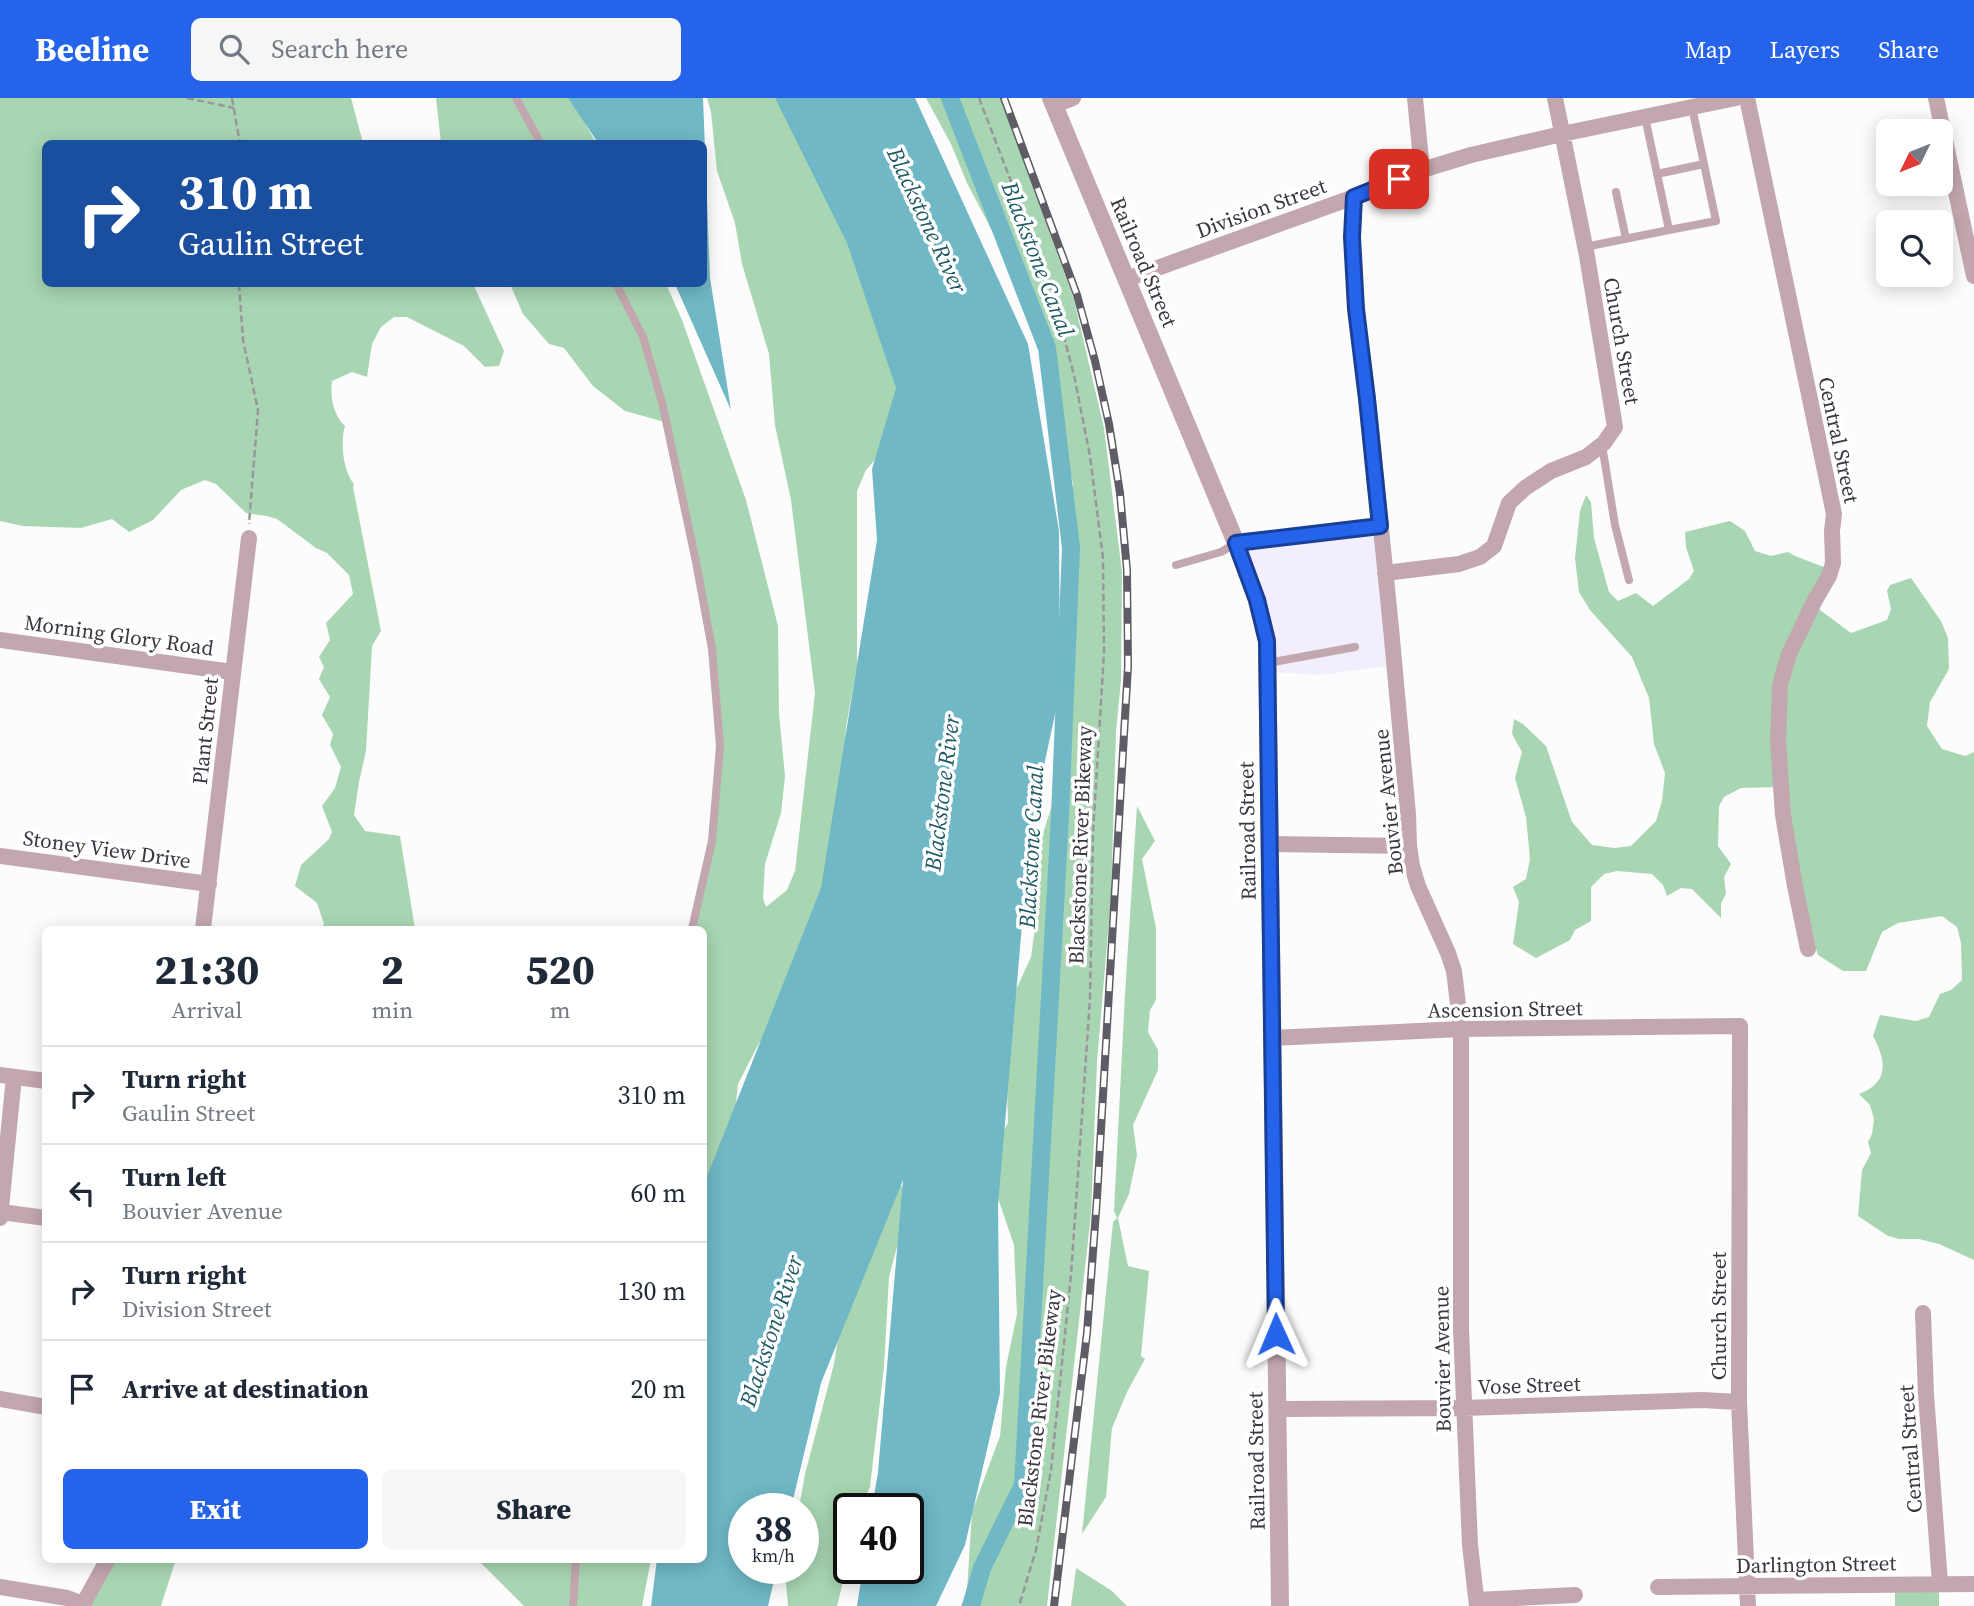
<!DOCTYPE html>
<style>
:root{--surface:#fff;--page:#f6f6f7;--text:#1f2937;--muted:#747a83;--line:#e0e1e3;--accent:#2563eb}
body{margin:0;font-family:"Source Serif 4",serif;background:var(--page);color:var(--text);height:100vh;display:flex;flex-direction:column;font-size:26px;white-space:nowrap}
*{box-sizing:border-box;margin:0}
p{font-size:23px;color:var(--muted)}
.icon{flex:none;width:38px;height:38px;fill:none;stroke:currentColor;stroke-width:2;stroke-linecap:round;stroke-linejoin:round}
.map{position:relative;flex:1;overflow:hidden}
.sheet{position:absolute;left:42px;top:828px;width:665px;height:637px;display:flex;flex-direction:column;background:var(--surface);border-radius:10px;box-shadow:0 4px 18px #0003}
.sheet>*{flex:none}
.banner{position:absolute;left:42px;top:42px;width:665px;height:147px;border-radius:10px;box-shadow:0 4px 18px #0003;background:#1a4fa0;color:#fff;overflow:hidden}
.needle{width:46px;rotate:227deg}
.fabs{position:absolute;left:1876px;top:21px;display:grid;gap:14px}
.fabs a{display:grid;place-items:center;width:77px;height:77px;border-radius:10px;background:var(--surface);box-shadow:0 4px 18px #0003;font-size:35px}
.speed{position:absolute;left:728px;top:1395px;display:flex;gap:14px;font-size:35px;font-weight:700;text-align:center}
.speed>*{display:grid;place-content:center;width:91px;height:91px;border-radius:50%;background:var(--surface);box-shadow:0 4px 18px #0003;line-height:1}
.speed small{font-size:18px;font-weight:400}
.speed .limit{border:4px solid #111;border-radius:10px;background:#fff;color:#111}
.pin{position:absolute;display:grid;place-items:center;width:60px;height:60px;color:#fff;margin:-30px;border-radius:14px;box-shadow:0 4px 10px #0006}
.me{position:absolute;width:77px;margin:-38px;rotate:359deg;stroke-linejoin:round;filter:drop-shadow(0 0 5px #0008)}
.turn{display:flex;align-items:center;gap:24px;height:147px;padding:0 21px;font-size:32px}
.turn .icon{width:91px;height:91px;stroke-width:2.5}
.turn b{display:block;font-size:49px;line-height:60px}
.eta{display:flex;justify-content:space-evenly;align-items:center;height:119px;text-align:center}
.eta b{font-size:42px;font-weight:800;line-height:49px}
.primary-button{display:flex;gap:14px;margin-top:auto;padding:14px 21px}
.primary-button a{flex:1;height:80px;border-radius:10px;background:var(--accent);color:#fff;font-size:28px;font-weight:800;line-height:80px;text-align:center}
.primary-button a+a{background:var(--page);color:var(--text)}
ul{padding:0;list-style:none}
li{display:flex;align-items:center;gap:21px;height:98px;padding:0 21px;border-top:2px solid var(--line)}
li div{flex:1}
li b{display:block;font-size:26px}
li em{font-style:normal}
header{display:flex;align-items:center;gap:42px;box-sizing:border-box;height:98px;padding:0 35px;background:var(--accent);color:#fff}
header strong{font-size:33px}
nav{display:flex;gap:38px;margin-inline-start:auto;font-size:24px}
.search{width:490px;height:63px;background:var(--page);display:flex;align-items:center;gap:18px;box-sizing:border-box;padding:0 24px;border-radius:10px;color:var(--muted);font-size:26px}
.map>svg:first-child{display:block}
.built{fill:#f3eefd}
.green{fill:#a8d6b2}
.water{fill:#70b8c6}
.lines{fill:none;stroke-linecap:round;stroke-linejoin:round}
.canal{stroke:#70b8c6;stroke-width:18}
.path{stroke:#99969c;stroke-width:2.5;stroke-dasharray:7 3.5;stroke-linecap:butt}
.service{stroke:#c3a7ae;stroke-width:8}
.minor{stroke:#c3a7ae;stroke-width:16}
.tertiary{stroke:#c3a7ae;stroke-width:18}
.rail-casing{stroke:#605c66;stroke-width:8}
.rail{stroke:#fff;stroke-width:5;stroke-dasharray:16;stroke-linecap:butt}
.route-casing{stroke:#184099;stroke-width:18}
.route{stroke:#2563eb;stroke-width:12}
.labels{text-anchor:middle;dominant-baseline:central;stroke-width:7;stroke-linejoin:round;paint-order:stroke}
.street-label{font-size:21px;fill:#3b3642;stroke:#fff}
.water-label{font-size:23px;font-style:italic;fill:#1e5b65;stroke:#fff}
</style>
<header>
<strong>Beeline</strong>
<div class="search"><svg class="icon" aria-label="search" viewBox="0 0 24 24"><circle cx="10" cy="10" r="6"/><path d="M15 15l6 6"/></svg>Search here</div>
<nav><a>Map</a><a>Layers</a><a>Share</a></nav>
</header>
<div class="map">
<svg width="1974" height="1508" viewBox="0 0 1974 1508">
<rect width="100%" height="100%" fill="#fcfcfc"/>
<!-- built -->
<path class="built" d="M1383,426l16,141 -80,10 -45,-3 -33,-129z"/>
<!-- green -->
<path class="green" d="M0,0h351l12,45 -317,1v140h427l31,67 -5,15 -14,1 -21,-21 -57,-29h-13l-13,10 -9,17 -5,33 -15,-5 -20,9c-2,15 1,34 13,45 -5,16 -2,45 9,58l-1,3 28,144 -9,15 -6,105 -7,31 -5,33 11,16 35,5 15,93h-94l3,-5 -7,-21 -22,-17 6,-21 28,-26 3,-7 -10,-26 13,-18 6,-21 -11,-22 3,-11 -11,-19 8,-18 -11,-18 5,-12 -5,-10 11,-17 -4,-17 27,-29 -4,-19 -22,-22 -11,-5 -39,-29 -10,-3 -21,-3 -30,-29 -11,-4 -24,10 -28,30 -24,12 -17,-13 -31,9 -58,-2 -23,-5z
M436,0h135l25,45h-155z
M707,0h74l3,17 47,54 82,248 -47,53 -9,21v174l-11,62 -7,110 -41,167 -39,39 -21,41 -6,57 -28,93v-305h-11l19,-84 8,-94 -9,-100 -46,-229 -40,-11 -32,-25 -29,-38 -15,-4 -26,-30 -13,-30h156l16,36 64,180 32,126 1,88 6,62 -4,37 -16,51 -2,34 3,9 21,-17 8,-19 20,-178 -24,-193 -16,-75 -6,-71 -27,-90 -7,-41 -18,-52 -6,-59z
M926,0h75l73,202 30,128 18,144 -1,108 -5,51 -5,166 -14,165 -6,152 -44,392h-86l6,-15 5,-79 28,-76 6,-69 11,-53 -3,-69 -27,-79 5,-16 16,-27 -2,-68 4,-52 21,-46 7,-51v-57l26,-81 9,-74 2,-82 -9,-71 7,-58 -9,-32 -7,-71 -35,-92 -55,-105 -16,-39z
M1586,397l5,7 3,36 15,54 9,9 18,-8 17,13 36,-27 5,-8 -8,-24 -1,-15 45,-11 15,10 10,20 16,5 17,-4 7,4 34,13 -13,38 35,26 36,-13 4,-11 -4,-18 3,-6 21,-7 30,43 7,17 1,31 -19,33 -3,24 15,23 23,7 9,-4v508l-35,-16 -20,-5h-20l-11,-3 -30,-20 4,-46 9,-17 -3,-11 4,-8 2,-15 -4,-14 -11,-11c31,-12 27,-34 14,-58l7,-21 36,6 13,-4 11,-23 11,-4 11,-10 -1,-37 -4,-16 -15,-11 -44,7 -16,9 -16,39h-23l-25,-16 -15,-48 -18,-120 -44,1 -17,9 -5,9 -1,40 13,18 -7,13 2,17 -5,9v15l-29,-29 -11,-1 -14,8 -4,-11 -11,-11 -35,-3 -13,3 -13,13v34l-16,9 -5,10 -34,18 -23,-14 6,-42 -6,-15 13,-8 4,-20 -4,-42 -11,-39 7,-26 -10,-18 2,-15 9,5 23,22 26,76 20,23 22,3 17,-2 25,-25 6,-20 3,-28 -11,-29 -5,-46 -17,-41 -42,-47 -11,-18 -4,-34 5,-47z
M1137,708l18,35 -13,18 14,69v72l-6,10 -2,22 10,18v20l-25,55 4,30 -8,39 -11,24 10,48 21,5 -8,85 4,3 -18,33 -15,36 -6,69 -24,37 31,-312 4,-4 -3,-7 11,-217z
M898,1079l4,10 3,30 -16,60 -5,90 -14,120 -10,21h-11c0,34 -3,66 -12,98h-49l-2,-22 3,-16h14v-60h-4l6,-34 29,-110 11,-72z
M111,1461h65l-15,47h-72z
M477,1461h174l-9,47h-118z
M1076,1470l36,23 15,15h-56z
M1939,1488v20h-44v-16z"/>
<!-- water -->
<path class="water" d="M568,0h135l7,180 21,132 -56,-126h29v-140l-106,-1z
M775,0h140l113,246 31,187 1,160 -30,140 -32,374 2,188 -35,152 -29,61h-79l6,-38h45v-60h-36l6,-36 25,-292 -82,203 -30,125h-47v60h33l-9,38h-117l6,-47h47v-375l117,-296 56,-348 -5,-71 24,-81 -49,-145z"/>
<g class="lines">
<!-- canal -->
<path class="canal" d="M950,0l97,250 24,200 -11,268 -37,669 -41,83 -11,38"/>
<!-- path -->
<path class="path" d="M187,0l47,10
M232,0l8,46
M979,0l71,185 24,92 16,81 13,102 1,94 -11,182 -3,165 -19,276 -20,195 -15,80 -17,56
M239,186l4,56 15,70 -9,114"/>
<!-- service -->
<path class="service" d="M516,0l25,46
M1657,76l47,-10
M1616,94l10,47
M1669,132l47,-9 -24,-114
M1585,149l84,-17 -24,-113
M616,186l27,53 19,65 34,160 16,87 8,97 -8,95 -20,88
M1602,347l13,80 14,55
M1176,467l45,-13 15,-9
M1268,565l87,-16
M573,1508l3,-47"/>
<!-- minor -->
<path class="minor" d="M1415,0l7,72
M1747,0l87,416 -2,17 1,32 -4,13 -14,24 -26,54 -9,31 -2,57 5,73 12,71 13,63
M1936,0l38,178
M1054,7l19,-7
M1354,99l-2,40 4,72 12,90 23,229 17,186 1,32 3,20 6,20 30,67 6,18 7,58v300l9,216 7,61
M1127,181l227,-82 68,-27 49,-15 91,-21 174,-36
M1236,445l144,-17
M1385,475l74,-9 21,-7 14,-11 15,-43 16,-15 26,-17 35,-14 18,-14 11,-16 -28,-171 -32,-158
M0,542l232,32
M1270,746l139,2
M0,758l209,28
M203,831l46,-391
M1272,940l189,-9 279,-3 -1,376 9,204
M0,977l46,6
M1,1114l45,6
M0,1120l14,-141
M1923,1215l3,81 14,189
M0,1301l46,8
M1278,1311l185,-1 239,-8 37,2
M0,1489l67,11 16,6
M1658,1489l316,-3
M1477,1502l98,-5
M82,1508l26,-47"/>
<!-- tertiary -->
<path class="tertiary" d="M1051,0l185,445 21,57 10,41 13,965"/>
<defs>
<path id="rail" d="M1004,0l73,197 18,66 14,63 11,69 7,77 1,96 -31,532 -10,135 -33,273"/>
</defs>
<!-- rail casing -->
<use href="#rail" class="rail-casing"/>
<!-- rail -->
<use href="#rail" class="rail"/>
</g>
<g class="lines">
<defs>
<path id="route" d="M1276,1236l-9,-693 -10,-41 -21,-57 144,-17 -13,-127 -11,-90 -4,-72 2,-40 45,-18"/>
</defs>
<!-- route casing -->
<use href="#route" class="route-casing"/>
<!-- route -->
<use href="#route" class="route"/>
</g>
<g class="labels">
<!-- street labels -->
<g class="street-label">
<text transform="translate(1261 110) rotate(-20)">Division Street</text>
<text transform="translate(1144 164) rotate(67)">Railroad Street</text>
<text transform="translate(1622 243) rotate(80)">Church Street</text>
<text transform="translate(1839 342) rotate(78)">Central Street</text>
<text transform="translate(119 537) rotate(8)">Morning Glory Road</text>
<text transform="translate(205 633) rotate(-84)">Plant Street</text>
<text transform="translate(1388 704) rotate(-96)">Bouvier Avenue</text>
<text transform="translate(1247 733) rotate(-91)">Railroad Street</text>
<text transform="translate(1080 747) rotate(-88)">Blackstone River Bikeway</text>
<text transform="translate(107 751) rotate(8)">Stoney View Drive</text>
<text transform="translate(1505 911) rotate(-1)">Ascension Street</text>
<text transform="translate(1718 1218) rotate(-90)">Church Street</text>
<text transform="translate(1442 1261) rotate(-91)">Bouvier Avenue</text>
<text transform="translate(1529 1287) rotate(-2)">Vose Street</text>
<text transform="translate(1039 1310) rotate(-83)">Blackstone River Bikeway</text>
<text transform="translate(1910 1351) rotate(-94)">Central Street</text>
<text transform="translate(1256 1363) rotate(-91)">Railroad Street</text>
<text transform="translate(1816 1466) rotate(-1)">Darlington Street</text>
</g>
<!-- water labels -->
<g class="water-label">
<text transform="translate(927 122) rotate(65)">Blackstone River</text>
<text transform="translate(1038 161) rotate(69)">Blackstone Canal</text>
<text transform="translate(942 695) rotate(-83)">Blackstone River</text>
<text transform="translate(1031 749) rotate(-87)">Blackstone Canal</text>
<text transform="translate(771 1233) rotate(-72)">Blackstone River</text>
</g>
</g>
</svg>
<div class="fabs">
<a><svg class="needle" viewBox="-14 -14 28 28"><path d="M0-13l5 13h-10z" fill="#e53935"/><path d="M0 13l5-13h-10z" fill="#747a83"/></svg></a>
<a><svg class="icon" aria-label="search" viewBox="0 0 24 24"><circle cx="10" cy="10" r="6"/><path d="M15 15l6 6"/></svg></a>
</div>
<div class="speed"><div>38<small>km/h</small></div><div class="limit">40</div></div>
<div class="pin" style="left:1399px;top:81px;background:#d93025"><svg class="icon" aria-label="arrive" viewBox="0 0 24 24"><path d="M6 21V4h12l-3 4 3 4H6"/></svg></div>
<svg class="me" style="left:1276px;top:1236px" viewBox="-20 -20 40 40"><path d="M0-17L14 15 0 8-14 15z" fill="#2563eb" stroke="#fff" stroke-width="4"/></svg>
<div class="banner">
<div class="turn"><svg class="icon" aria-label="right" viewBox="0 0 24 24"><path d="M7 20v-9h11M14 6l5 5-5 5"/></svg><div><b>310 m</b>Gaulin Street</div></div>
</div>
<section class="sheet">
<div class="eta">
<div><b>21:30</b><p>Arrival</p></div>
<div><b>2</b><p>min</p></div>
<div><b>520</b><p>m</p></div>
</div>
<ul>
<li><svg class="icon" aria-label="right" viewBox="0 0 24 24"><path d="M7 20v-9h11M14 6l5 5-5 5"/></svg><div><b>Turn right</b><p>Gaulin Street</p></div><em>310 m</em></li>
<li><svg class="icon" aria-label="left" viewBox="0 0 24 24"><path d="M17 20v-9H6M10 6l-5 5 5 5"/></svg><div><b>Turn left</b><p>Bouvier Avenue</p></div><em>60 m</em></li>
<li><svg class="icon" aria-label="right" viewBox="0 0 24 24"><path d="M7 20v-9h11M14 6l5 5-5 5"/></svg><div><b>Turn right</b><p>Division Street</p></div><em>130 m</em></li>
<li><svg class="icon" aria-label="arrive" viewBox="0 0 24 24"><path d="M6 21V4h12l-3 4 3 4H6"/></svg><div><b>Arrive at destination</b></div><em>20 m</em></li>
</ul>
<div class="primary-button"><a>Exit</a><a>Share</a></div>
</section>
</div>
